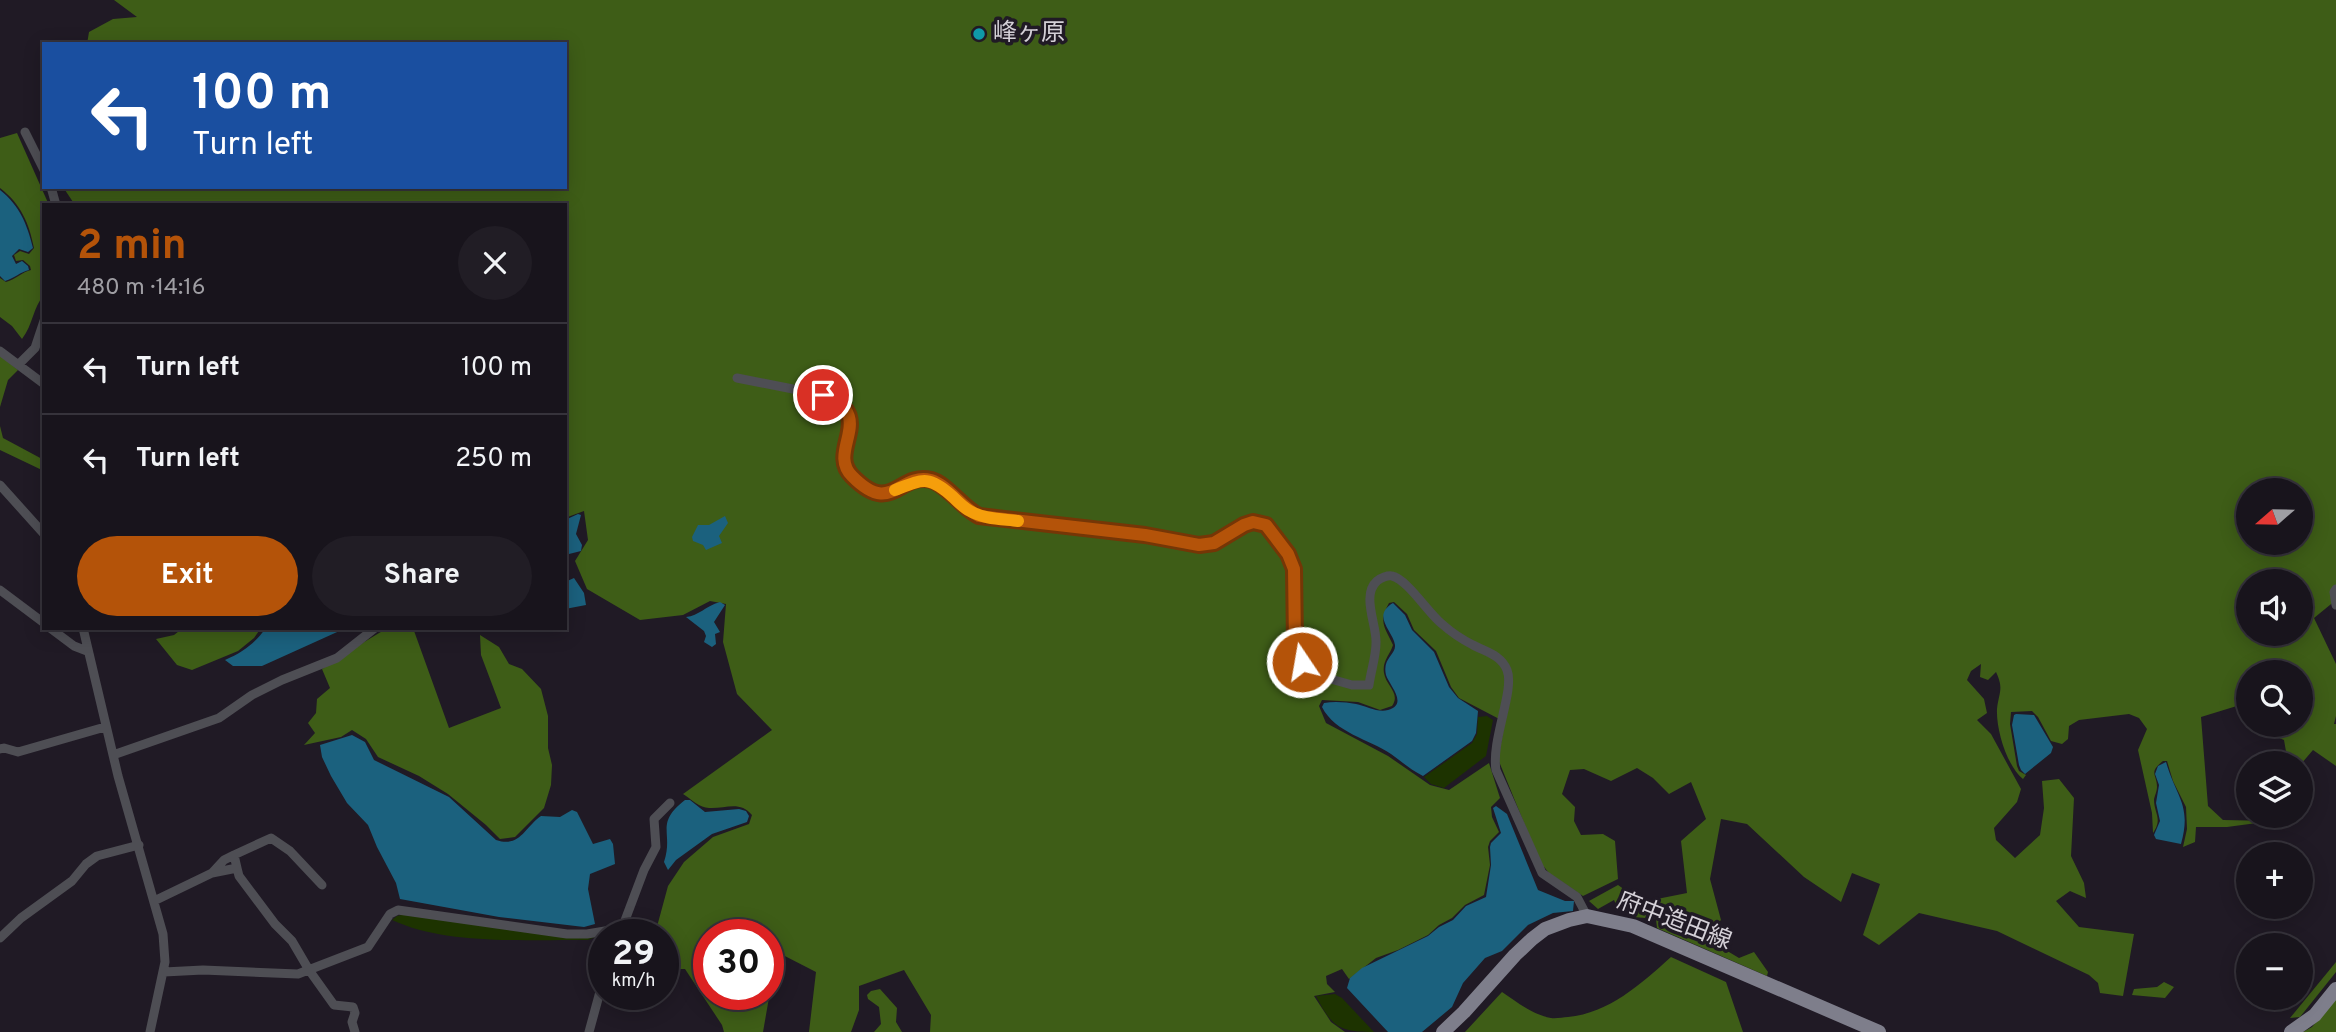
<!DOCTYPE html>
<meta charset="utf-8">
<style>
:root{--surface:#18141c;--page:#211d25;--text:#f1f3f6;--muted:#9f9ea3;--line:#36333b;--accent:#b45309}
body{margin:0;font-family:Overpass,"Noto Sans JP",sans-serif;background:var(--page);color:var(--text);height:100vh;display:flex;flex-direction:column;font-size:26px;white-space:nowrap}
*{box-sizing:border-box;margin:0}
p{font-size:23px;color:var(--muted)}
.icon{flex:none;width:38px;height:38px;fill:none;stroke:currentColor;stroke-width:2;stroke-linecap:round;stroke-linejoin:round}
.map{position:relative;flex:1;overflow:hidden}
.panel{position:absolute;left:42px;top:203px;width:525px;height:427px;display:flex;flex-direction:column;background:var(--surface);border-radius:0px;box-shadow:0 4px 18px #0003,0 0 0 2px var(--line)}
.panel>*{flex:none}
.hud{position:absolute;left:42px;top:42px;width:525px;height:147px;border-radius:0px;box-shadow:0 4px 18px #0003,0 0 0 2px var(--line);background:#1a4fa0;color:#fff;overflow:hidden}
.needle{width:46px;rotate:250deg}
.fabs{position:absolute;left:2236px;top:478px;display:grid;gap:14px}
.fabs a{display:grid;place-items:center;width:77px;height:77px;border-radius:50%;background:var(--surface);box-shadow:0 4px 18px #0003,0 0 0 2px var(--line);font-size:35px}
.speed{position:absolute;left:588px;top:919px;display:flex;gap:14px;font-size:35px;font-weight:700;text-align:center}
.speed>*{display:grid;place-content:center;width:91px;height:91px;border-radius:50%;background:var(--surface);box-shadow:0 4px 18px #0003,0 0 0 2px var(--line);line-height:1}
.speed small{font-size:18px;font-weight:400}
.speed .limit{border:10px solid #d22;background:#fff;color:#111}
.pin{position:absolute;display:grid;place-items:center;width:60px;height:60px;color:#fff;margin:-30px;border:4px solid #fff;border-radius:50%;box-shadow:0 2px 7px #0007}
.me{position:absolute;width:77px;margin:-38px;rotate:348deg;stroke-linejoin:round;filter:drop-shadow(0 0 5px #0008)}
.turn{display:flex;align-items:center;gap:24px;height:147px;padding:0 35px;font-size:32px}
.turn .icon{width:91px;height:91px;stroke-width:2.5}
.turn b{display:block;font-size:49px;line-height:60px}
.round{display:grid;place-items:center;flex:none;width:74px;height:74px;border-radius:37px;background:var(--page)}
.headline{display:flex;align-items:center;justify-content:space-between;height:119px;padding:0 35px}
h1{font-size:42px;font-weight:700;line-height:52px;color:var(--accent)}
.action{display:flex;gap:14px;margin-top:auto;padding:14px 35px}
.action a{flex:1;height:80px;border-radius:42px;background:var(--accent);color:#fff;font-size:28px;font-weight:700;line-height:80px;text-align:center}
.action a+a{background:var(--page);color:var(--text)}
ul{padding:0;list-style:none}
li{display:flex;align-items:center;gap:21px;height:91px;padding:0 35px;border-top:2px solid var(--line)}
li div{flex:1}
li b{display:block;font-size:26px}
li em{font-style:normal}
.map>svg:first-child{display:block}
.green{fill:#1d3300}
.forest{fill:#3e5d17;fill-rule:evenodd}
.water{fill:#1b617e}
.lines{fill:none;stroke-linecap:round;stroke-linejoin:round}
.street{stroke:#4e4e54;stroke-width:9}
.primary{stroke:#7e7e8b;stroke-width:14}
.route-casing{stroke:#753606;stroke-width:18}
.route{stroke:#b45309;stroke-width:12}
.slow{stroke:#f59e0b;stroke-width:12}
.culture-dot{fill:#0f9aa8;stroke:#201a25;stroke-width:2.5}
.labels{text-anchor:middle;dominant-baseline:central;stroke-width:7;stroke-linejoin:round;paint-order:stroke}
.poi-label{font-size:24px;fill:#d4d0d7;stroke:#201a25;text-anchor:start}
.street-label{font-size:24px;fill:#d4d0d7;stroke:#201a25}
</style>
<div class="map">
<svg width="2336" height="1032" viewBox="0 0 2336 1032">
<rect width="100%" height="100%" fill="#201a25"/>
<!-- green -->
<path class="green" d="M1487,716l6,4 -7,36 -42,32 -13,-4 -7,-7 48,-34 5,-9 1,-17z
M406,914l159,22 30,1 -7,3c-62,-1 -140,6 -196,-20l5,-4z
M1335,994l7,4 32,34c-35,0 -42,-5 -58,-36z"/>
<!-- forest -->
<path class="forest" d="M114,0h2222v600l-22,18 22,46v52l-2,8h2v42l-23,-16 -12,14 -13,-1 -4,-23 -16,-7 -11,-8 44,-1v-52h-52v47l-9,-14 -39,12 7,89 15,14 49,1 -45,6h-31l-1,15 -12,5 4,-18 -1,-22 -13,-26 -6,-20h-4c-15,12 -6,13 -6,26 0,4 -2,8 -3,12 0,15 9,19 -1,34l-1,-20 -14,-63 9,-21 -8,-11 -10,-4 -50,6 -10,6 -1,13 -6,5 -11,-3 -13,-24 -6,-6 -21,1 -1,12 7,42 2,5 7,4 -3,4c-16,-13 -27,-49 -26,-70 2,-17 7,-20 -1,-37l-8,8 -8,-3 1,-13 -10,7 -4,9 17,19 3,14 -10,7 14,14 30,55 -4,13 -23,26 2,12 19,18 25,-23 4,-27 -2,-27 17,-2 15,19 -3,58 13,27 2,15 -16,-7 -14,10 23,26 55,7 -11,62 -23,-3 -2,-10 -9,-8 -92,-44 -78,-18 -40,32 -16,-10 17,-51 -28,-11 -11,29 -37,-25 -57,-53 -26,-5 -11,60 11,41 -17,17 35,21 15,-6 14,20 -1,4 -110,-48 -1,-9 -22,-2 -15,-6 -5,-11 -16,9 -9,-8 29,-16 24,17 45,-9 -6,-52 25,-22 -15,-37 -22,12 -16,-16 -16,-10 -26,13 -27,-12 -14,1 -8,24 13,13 -1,14 7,14 22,-1 12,7 3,38 -35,17 -34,-23 -9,-11 -42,-103 7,-37 -46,-24 -8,-11 -15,-36 -22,-21 -7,-16 -13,-12 -5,1c-11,20 -4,24 4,42 -3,10 -11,16 -9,28 2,13 17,20 8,33l-12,4 -22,-8 -36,-2 -3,6 7,17 62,33 42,29 19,5 40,-27 11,35 -9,9 1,10 7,15 -9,9 -2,6 2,18 -6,30 -19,10 -13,13 -13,7 -11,10 -30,15 -22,8 -27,21 -7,-10 -16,7 1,8 8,8 -21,4 17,26 14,10h-415l1,-17 -27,-45 -45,16v24l-8,22h-42l7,-60 -39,-20 -14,80h-39l-2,-7 -37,-56h-22v-35h-8l13,-48 16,-24 29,-25 36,-13 3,-9c-12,-15 -27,-6 -43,-7 -9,0 -18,-9 -26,-14l89,-64 -35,-36 -14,-52 3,-38 -16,-3 -27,14 -43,5 -53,-31 -12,-28 13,-21 -4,-29 -19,7v-313h-490l-12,-18h502v-143h-478l2,-12 24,-13 24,-2zM2249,490h52v52h-52zM2249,581h52v53h-52zM709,934h59v60h-59z
M17,133l32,72h-5v90c-11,12 -11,30 -22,44l-10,-13 -12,-9v-39l6,4c10,-3 16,-10 25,-12l-1,-4 -7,-6 -7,1 -2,-6 6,-4 9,3 5,-6c-5,-25 -13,-44 -34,-60v-50z
M0,355l18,15 -10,10 -8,27z
M0,426l3,12 41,22v11l-44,-21z
M183,628h78l-7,10 -16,13 -46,19 -15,-5 -21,-26 18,-4z
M388,628h25l36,100 52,-20 -20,-53 -1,-20 19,12 10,17 13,5 19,20 7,27v32l4,17 -1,20 -7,23 -29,29 -15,2 -14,-14 -38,-31 -29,-18 -41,-19 -12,-18 -14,-9 -11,7 -37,8 11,-12 -7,-10 8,-10 1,-14 13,-11 -8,-19c23,-13 43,-29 66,-41z
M1671,957l55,25 17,50h-278l37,-40c15,10 31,23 49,26 5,1 12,-1 17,-1 41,-4 73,-33 103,-60z
M2336,962v10l-36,45 -10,1z
M2164,982l10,5 -9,11 -33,-3 2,-6 23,-2z
M880,989l17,19 -1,14 6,10h-28l7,-8 -2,-17 -11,-8 -1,-4 4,-4z
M2336,999v33h-33l9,-5z"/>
<!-- water -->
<path class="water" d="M0,190c20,16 27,34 33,58l-5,4 -9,-3 -7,7 4,8 6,-3 6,5 1,4c-9,2 -14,8 -24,11l-5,-5z
M578,514l3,1 -5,19 6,11 -1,6 -16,4v-35z
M725,516l3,7 -9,13 3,7 -16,7 -3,-5 -10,-4 -1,-4 6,-12h11z
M574,578l10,15 2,12 -21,4v-27z
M720,602l5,3 -11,17 6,10 -5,2 1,10 -4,3 -8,-5 2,-6 -2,-5 -18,-14c13,-1 19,-11 34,-15z
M1393,603l12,12 7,15 22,22 15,35 9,11 20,13 -2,22 -4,8 -49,35c-12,-6 -21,-14 -32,-22 -22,-15 -56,-21 -69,-47l2,-4c10,-2 22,-1 32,1 10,2 22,9 32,6 21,-6 1,-25 -2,-35 -4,-17 10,-20 9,-30 -2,-14 -24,-29 -2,-42z
M266,628h80l-84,38h-29l-8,-6c18,-8 29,-16 41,-32z
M2016,714l18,1 19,32 -2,6 -26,21 -4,-4 -2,-5 -7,-40 2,-10z
M352,735l13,7 9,18 75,37 47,43c24,8 28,-12 45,-24l19,1 12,-7 5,2 16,32 17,-5 3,5 2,20 -25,10 -2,15 7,35 -11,3 -85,-10 -99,-18 -4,-16 -19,-36 -9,-22 -21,-22 -16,-27 -9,-19 -2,-12z
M2166,762c10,35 26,43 15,82l-25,-5 -2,-4 6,-14 -4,-18 3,-18 -4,-11 3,-8z
M685,800h5l15,12 34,-3 7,2 3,5 -2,6 -35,12 -36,26 -8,10 -4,-8c10,-30 -10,-38 21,-62z
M1496,806l11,8 31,76 27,11h9l-1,10 -20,2 -25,12 -26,26 -17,7 -22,25 -11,24 -30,25h-34l-41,-44 3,-10 12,-10 66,-32 11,-9 14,-7 13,-14 20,-9 5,-32 -1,-18 1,-4 10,-10 -8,-25z"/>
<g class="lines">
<!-- street -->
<path class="street" d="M25,132l19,38
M51,187l5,18
M0,351l44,33
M19,364l16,-16 9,-27
M737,378l86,17c56,21 3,55 29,81 37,38 39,3 74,4 17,0 36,28 53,36l166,19 55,10 14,-2 30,-18 9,-3 13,3 22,29 6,15 1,74 7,19 18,14 32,9h17c2,-14 7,-29 7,-42 1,-18 -15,-48 1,-62 3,-3 11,-6 15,-5 15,3 37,38 50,48 9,8 21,16 31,21 13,7 28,10 34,25 8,20 -16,70 -11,100l46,103 35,24 10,19
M0,485l44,49
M2336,589l-2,3 2,13
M0,590l44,33
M50,628l24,18 13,5
M83,628l35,148 45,158 2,28 -15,70
M0,749l4,-1 14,4 87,-25
M113,755l106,-37 33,-23 30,-15 55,-22 38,-30
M237,868l-3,-13 37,-17 19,13 32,34
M212,873l12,-13 10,-5
M154,901l58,-28 25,-5 2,8 36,48 17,17 17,29 25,35 19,2 2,6 -3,9 3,10
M611,930l13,-7 20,-53 12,-23 -2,-28 16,-16
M0,938l21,-20 51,-37 14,-17 11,-8 42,-11
M164,972l39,-2 95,4 70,-27 22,-33 8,-4 169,24h20l24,-4v4
M589,1032l15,-55"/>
<!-- primary -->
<path class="primary" d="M1443,1032l21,-20 51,-57 17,-16 13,-10 24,-9 18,-4 46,10 246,106
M2291,1032l24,-17 21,-26"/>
</g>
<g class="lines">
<defs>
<path id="route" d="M823,395c56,21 3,55 29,81 40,41 46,-4 79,4 17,5 31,28 48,36l166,19 54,10 15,-2 30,-18 9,-3 13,3 22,29 6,15 1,74 7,19"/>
</defs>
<!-- route casing -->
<use href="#route" class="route-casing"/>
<!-- route -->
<use href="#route" class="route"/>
<!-- slow -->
<path class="slow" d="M895,490c28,-11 34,-15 58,7 5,5 11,11 17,14 13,8 33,8 48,10"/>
</g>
<!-- markers -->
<circle class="culture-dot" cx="979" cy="34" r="7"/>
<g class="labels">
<!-- poi labels -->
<g class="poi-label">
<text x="993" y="34">峰ヶ原</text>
</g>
<!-- street labels -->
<g class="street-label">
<text transform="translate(1674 922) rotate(21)">府中造田線</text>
</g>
</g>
</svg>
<div class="fabs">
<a><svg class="needle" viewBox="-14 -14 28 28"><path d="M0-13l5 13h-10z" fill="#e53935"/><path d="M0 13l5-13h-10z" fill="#9f9ea3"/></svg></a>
<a><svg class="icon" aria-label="sound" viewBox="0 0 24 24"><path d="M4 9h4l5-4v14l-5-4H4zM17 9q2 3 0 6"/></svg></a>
<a><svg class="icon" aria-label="search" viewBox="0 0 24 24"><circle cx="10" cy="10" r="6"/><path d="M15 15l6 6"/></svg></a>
<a><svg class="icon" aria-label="layers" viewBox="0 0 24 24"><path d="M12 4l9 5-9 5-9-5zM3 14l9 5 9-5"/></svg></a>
<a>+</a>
<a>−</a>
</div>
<div class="speed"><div>29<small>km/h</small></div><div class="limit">30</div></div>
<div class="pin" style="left:823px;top:395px;background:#d93025"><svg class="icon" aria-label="arrive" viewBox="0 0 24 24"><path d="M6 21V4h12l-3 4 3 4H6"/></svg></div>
<svg class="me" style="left:1302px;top:662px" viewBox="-20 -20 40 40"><circle r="17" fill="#b45309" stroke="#fff" stroke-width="3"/><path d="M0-11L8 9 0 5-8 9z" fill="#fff"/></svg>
<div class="hud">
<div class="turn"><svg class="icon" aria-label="left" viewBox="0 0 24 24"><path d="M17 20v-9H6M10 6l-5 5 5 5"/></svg><div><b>100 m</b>Turn left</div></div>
</div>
<section class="panel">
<div class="headline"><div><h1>2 min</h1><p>480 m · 14:16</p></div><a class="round"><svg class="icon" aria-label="close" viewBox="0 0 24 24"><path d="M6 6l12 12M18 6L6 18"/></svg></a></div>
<ul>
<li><svg class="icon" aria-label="left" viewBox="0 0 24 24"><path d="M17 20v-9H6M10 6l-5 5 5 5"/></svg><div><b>Turn left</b></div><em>100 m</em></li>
<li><svg class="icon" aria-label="left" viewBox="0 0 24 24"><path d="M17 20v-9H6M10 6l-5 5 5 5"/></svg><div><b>Turn left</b></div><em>250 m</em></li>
</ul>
<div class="action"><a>Exit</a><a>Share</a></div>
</section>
</div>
